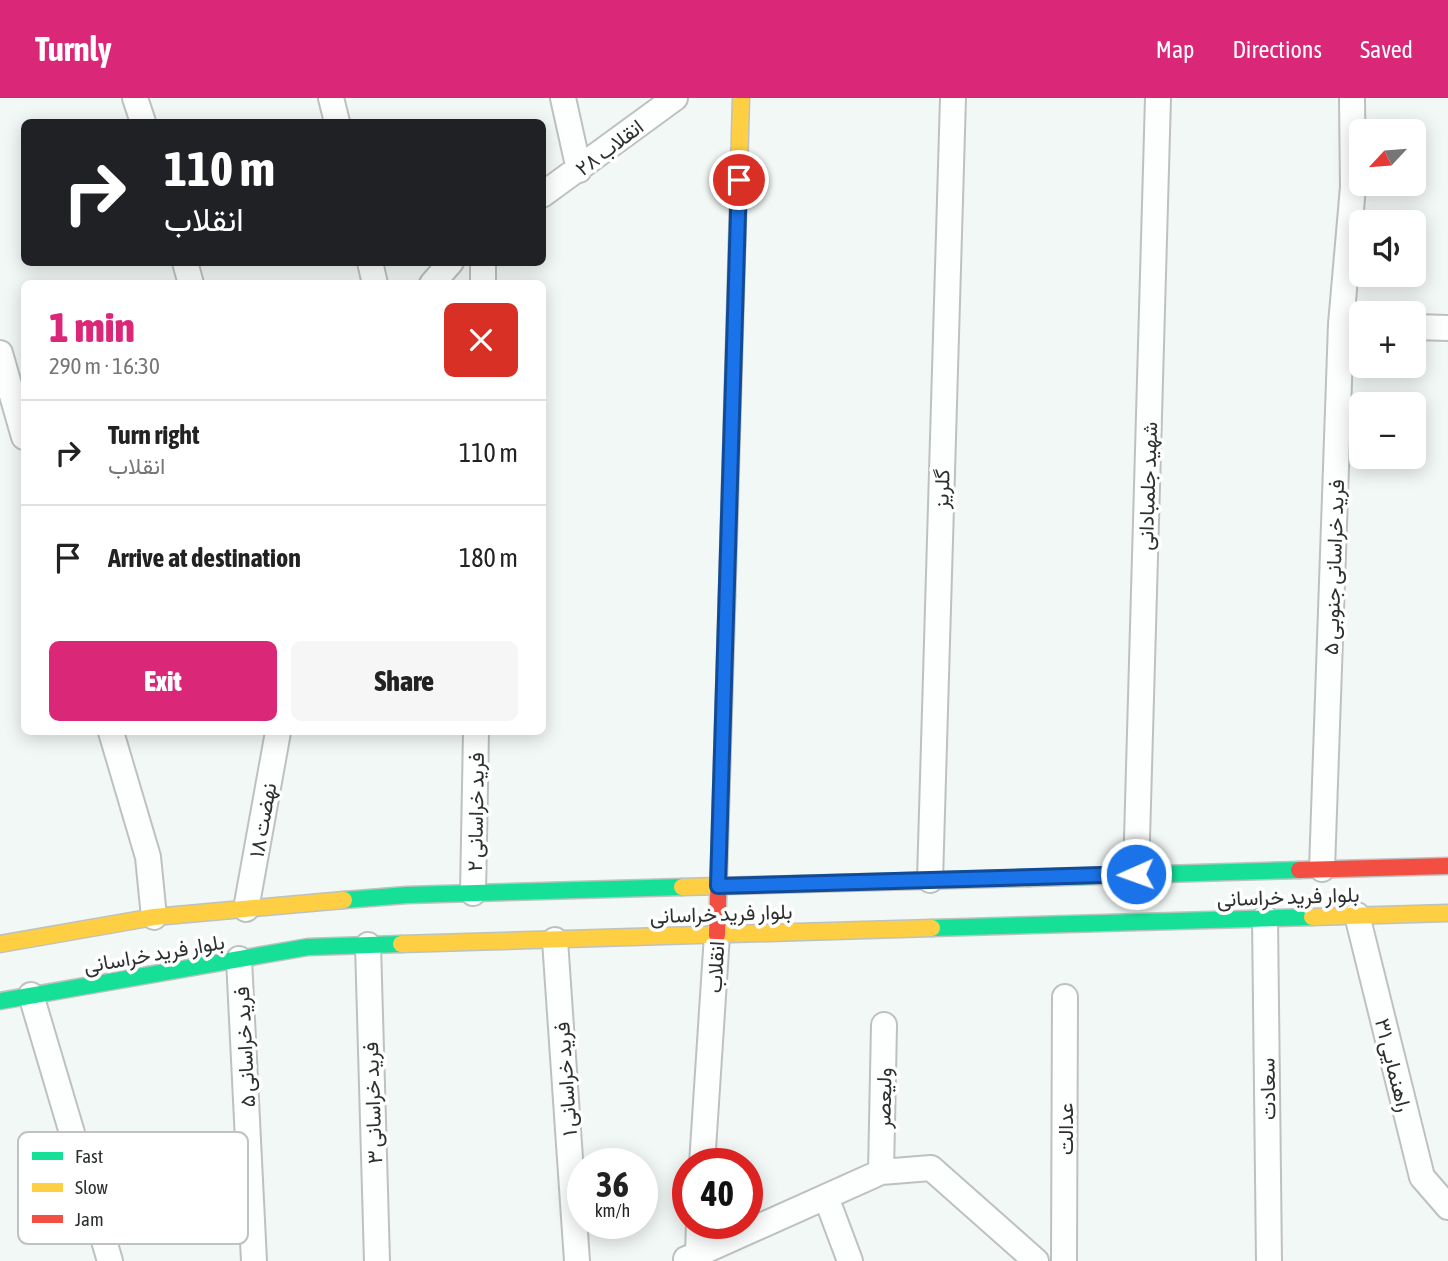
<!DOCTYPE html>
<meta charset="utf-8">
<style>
:root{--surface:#fff;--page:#f6f6f6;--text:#222;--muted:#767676;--line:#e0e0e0;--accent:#db2777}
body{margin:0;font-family:"Asap Condensed",Vazirmatn,sans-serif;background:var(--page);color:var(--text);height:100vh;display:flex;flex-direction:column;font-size:26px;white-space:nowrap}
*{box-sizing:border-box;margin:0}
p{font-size:23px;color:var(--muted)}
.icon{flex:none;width:38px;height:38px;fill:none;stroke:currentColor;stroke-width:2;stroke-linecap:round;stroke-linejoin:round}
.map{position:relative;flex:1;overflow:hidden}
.details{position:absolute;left:21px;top:182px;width:525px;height:455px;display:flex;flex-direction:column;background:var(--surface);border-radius:10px;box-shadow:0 4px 18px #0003}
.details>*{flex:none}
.hud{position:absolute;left:21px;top:21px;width:525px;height:147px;border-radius:10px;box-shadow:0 4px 18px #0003;background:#202124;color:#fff;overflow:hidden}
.needle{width:46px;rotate:244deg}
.controls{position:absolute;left:1349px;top:21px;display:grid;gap:14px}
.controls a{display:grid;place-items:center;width:77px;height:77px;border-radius:10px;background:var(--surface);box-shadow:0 4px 18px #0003;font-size:35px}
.speed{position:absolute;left:567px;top:1050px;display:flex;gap:14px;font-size:35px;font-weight:700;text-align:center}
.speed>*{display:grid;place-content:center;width:91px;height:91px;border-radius:50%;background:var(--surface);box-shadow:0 4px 18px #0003;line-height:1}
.speed small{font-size:18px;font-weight:400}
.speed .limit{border:10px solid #d22;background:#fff;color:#111}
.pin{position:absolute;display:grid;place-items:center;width:60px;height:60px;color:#fff;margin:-30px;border:4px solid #fff;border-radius:50%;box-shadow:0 2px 7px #0007}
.me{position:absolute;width:77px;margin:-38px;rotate:268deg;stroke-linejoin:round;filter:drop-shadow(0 0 5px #0008)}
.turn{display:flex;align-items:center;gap:24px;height:147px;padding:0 28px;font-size:32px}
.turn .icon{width:91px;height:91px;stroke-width:2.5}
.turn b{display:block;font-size:49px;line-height:60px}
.round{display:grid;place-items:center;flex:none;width:74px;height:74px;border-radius:10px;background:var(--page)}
.summary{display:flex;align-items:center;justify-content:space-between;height:119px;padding:0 28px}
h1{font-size:42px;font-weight:800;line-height:52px;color:var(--accent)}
.button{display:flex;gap:14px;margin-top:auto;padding:14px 28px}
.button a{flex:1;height:80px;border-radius:10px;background:var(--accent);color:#fff;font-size:28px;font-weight:800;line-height:80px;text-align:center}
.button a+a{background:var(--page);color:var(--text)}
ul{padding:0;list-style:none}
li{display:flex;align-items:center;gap:21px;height:105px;padding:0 28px;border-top:2px solid var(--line)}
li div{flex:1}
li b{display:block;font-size:26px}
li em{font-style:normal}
header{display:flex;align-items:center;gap:42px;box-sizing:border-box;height:98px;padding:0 35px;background:var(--accent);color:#fff}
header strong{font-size:33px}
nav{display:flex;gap:38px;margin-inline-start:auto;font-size:24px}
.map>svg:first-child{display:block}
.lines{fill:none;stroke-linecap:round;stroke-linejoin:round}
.street-casing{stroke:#bdc2c0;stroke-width:28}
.fast-casing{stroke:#bdc2c0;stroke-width:19}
.slow-casing{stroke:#bdc2c0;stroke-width:19}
.jam-casing{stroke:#bdc2c0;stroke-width:19}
.street{stroke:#fdfefe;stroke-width:24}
.fast{stroke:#16e098;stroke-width:16}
.slow{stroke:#ffcf43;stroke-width:16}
.jam{stroke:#f24e42;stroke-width:16}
.route-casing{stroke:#114b97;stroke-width:18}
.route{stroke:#1a73e8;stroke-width:12}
.labels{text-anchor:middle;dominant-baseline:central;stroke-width:7;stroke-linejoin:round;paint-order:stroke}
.street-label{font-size:21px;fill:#2c312f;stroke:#fff}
.key{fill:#fff;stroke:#c0c1c1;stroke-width:2}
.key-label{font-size:19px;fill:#2c312f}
</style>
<header>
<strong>Turnly</strong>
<nav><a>Map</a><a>Directions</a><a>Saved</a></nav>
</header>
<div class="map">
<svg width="1448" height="1163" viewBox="0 0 1448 1163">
<rect width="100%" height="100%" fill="#f2f8f6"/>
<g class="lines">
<defs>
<path id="street" d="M135,0l8,24
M331,0l6,24
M563,0l16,72
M542,97l133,-97
M185,164l6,22
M370,164l5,22
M432,186l19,-22
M483,186v-22
M1414,229l34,1
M0,255l24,84
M111,634l37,125 6,60
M1322,771l19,-545 12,-137 -1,-89
M1136,776l22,-776
M930,782l23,-782
M473,795l3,-161
M246,811l32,-177
M1357,817l65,262 26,30
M1265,820l4,343
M555,842l22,321
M368,847l9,316
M239,861l15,302
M31,897l79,266
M702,1066l15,-229
M881,1074l3,-147
M826,1099l24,64
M686,1161l12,-5 1,-31
M699,1163l-1,-7 183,-82 50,-4 105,93
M1064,1163l1,-264"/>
<path id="fast" d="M727,498l10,-351
M1029,780l270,-8
M344,802l63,-5 275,-8
M932,830l380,-11
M0,903l308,-54 93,-3"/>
<path id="slow" d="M737,147l4,-147
M682,789l347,-9
M1312,819l136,-4
M0,846l154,-27 190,-17
M401,846l531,-16"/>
<path id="jam" d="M1299,772l149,-4
M717,837l10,-339"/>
</defs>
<!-- street casing -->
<use href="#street" class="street-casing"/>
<!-- fast casing -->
<use href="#fast" class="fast-casing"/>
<!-- slow casing -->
<use href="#slow" class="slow-casing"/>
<!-- jam casing -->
<use href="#jam" class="jam-casing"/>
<!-- street -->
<use href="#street" class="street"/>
<!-- fast -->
<use href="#fast" class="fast"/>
<!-- slow -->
<use href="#slow" class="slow"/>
<!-- jam -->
<use href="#jam" class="jam"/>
</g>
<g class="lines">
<defs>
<path id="route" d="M739,82l-21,706 418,-12"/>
</defs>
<!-- route casing -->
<use href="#route" class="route-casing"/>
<!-- route -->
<use href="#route" class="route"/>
</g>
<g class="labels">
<!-- street labels -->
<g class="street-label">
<text transform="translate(609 49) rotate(-37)">انقلاب ۲۸</text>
<text transform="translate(1147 388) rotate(-88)">شهید جلمبادانی</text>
<text transform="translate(941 391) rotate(-88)">گلریز</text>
<text transform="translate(1333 469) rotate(-88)">فرید خراسانی جنوبی ۵</text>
<text transform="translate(475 714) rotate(-89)">فرید خراسانی ۲</text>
<text transform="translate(262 722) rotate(-80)">نهضت ۱۸</text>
<text transform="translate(1288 798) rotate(-2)">بلوار فرید خراسانی</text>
<text transform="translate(721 815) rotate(-2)">بلوار فرید خراسانی</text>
<text transform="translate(154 855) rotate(-10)">بلوار فرید خراسانی</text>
<text transform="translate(715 869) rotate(-87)">انقلاب</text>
<text transform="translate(244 949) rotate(-93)">فرید خراسانی ۵</text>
<text transform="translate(1394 967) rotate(76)">راهنمایی ۳۱</text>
<text transform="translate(565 981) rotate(-94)">فرید خراسانی ۱</text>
<text transform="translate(1267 991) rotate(-91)">سعادت</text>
<text transform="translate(883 1000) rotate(-89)">ولیعصر</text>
<text transform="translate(372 1005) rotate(-92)">فرید خراسانی ۳</text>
<text transform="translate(1065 1031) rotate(-90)">عدالت</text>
</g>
</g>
<!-- legend -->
<rect x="18" y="1034" width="230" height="112" rx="10" class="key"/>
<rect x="32" y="1054" width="31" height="8" fill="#16e098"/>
<rect x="32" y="1085" width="31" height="9" fill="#ffcf43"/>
<rect x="32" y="1117" width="31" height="8" fill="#f24e42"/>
<g class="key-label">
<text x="75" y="1065">Fast</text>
<text x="75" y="1096">Slow</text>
<text x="75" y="1128">Jam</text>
</g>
</svg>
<div class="controls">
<a><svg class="needle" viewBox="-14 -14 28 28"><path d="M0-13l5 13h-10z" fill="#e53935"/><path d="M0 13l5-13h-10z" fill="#767676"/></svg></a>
<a><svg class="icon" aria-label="sound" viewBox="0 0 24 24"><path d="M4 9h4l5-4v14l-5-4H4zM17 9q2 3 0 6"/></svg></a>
<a>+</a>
<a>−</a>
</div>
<div class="speed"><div>36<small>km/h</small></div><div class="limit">40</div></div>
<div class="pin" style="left:739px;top:82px;background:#d93025"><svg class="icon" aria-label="arrive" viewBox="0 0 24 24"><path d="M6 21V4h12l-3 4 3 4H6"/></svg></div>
<svg class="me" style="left:1136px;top:776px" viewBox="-20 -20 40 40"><circle r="17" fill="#1a73e8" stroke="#fff" stroke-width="3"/><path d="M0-11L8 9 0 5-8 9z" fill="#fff"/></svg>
<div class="hud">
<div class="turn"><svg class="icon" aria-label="right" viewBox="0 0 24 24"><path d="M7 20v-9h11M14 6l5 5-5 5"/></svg><div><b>110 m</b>انقلاب</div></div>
</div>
<section class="details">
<div class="summary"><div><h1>1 min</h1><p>290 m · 16:30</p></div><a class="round" style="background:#d93025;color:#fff"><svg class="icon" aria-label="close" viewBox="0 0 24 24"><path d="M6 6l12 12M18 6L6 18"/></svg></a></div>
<ul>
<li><svg class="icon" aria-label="right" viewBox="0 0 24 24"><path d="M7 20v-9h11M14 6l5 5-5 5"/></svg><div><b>Turn right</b><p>انقلاب</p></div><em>110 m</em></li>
<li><svg class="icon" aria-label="arrive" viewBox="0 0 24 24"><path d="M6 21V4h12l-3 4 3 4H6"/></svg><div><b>Arrive at destination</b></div><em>180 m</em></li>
</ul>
<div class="button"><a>Exit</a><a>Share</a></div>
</section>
</div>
